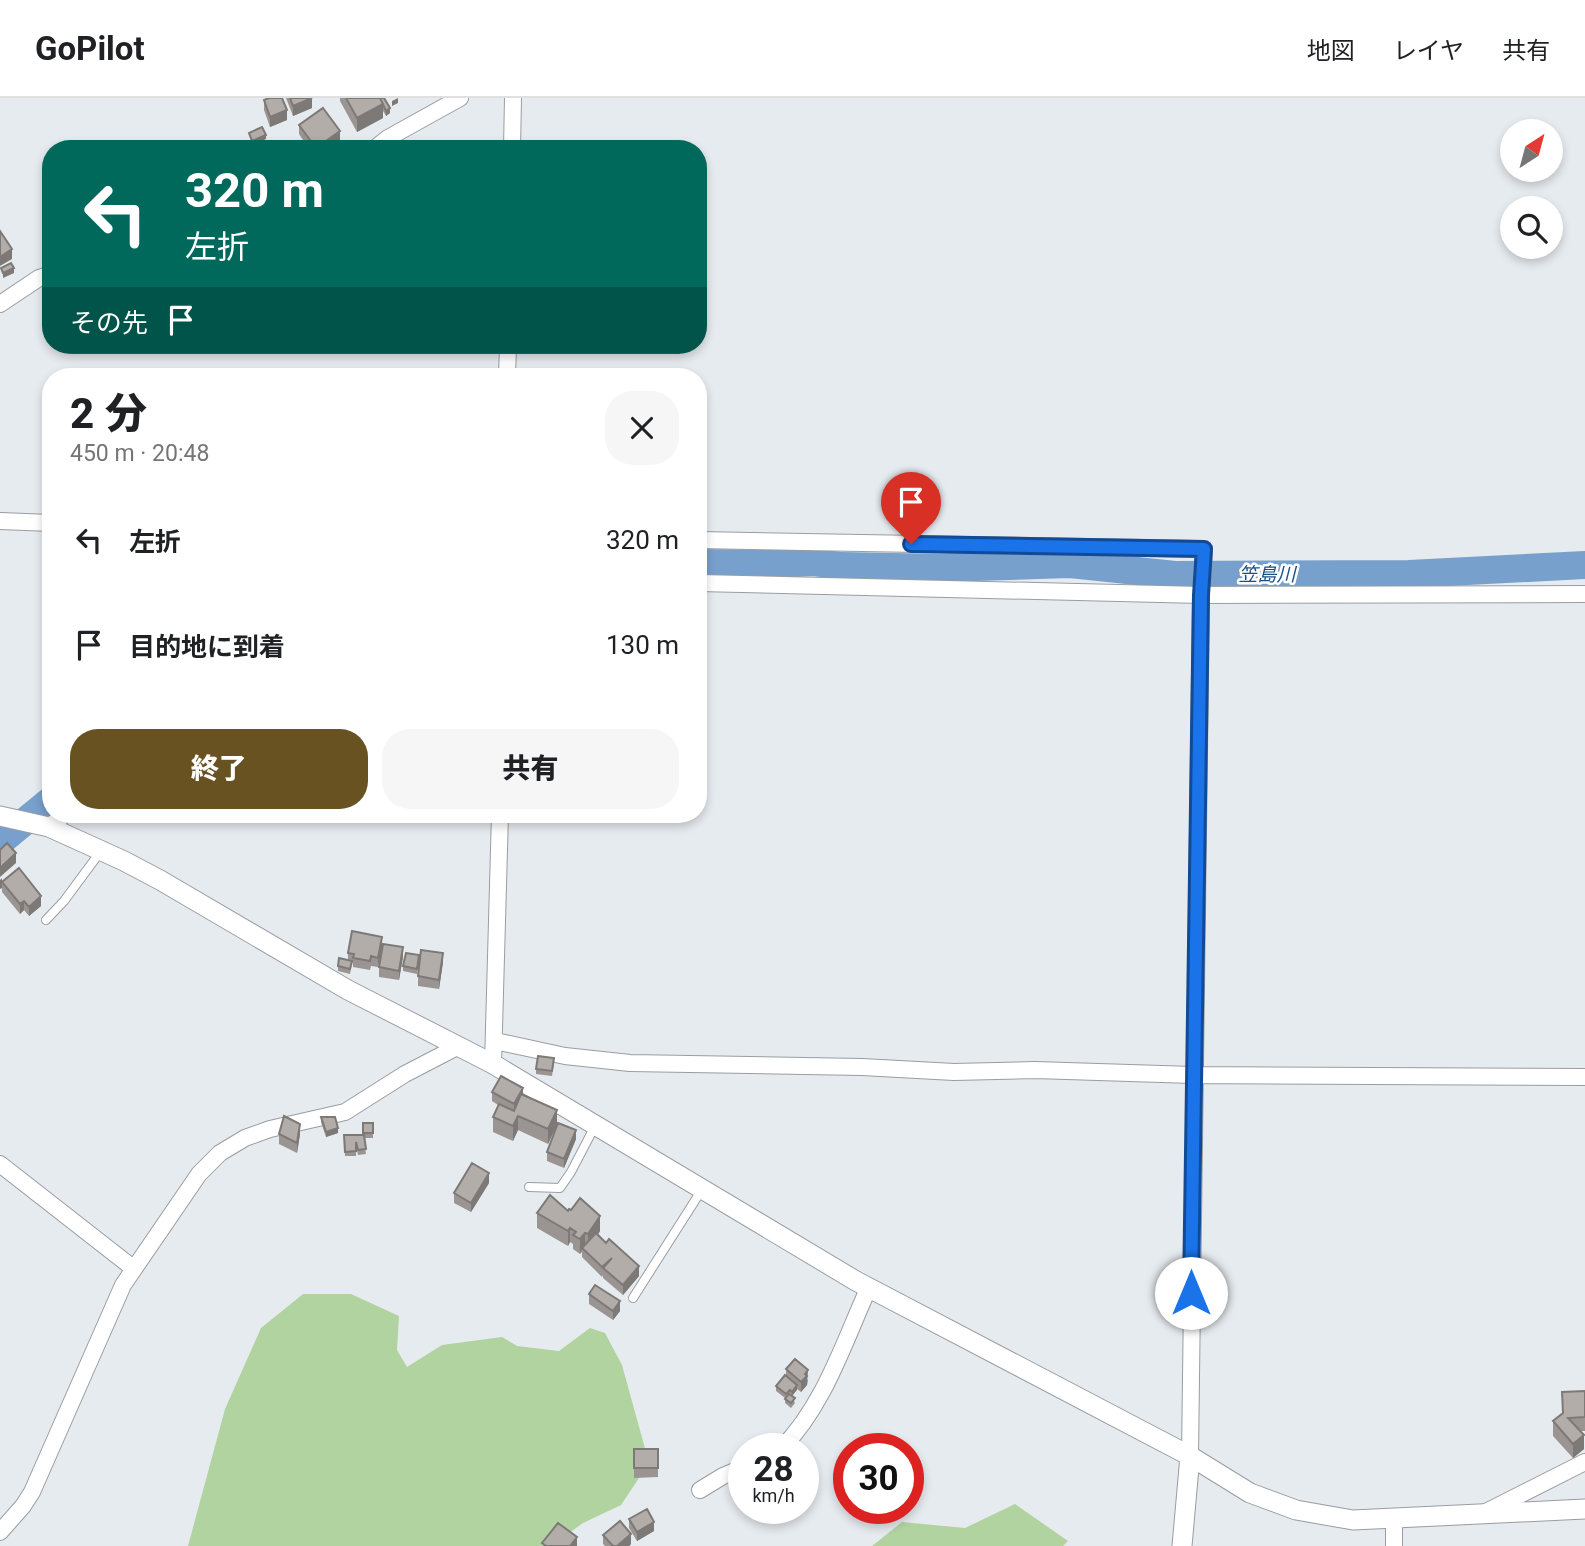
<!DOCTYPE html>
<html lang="ja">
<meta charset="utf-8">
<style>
:root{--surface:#fff;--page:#f6f6f6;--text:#202124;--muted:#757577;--line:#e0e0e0;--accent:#695222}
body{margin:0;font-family:Roboto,"Noto Sans JP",sans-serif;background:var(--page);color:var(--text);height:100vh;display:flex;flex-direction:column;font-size:26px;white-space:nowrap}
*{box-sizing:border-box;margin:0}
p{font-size:23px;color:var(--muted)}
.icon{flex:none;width:38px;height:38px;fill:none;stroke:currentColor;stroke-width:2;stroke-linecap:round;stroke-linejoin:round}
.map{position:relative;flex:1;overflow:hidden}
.drawer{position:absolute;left:42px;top:270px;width:665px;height:455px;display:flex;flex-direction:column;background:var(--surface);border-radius:28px;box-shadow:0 4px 10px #0003}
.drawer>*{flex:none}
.top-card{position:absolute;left:42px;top:42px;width:665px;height:214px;border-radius:28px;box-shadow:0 4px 10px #0003;background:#00695c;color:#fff;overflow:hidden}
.needle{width:46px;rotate:36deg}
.controls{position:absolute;left:1500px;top:21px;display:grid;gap:14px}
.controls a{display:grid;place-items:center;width:63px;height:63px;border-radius:50%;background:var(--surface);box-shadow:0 4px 10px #0003;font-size:35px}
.speed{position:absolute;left:728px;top:1335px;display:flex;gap:14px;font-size:35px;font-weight:700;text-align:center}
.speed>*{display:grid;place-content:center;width:91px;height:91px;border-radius:50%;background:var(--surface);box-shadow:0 4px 10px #0003;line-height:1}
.speed small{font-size:18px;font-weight:400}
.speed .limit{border:10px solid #d22;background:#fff;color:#111}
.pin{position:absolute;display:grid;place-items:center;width:60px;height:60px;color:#fff;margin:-72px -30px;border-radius:50% 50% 50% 0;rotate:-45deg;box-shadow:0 0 7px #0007}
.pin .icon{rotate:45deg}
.me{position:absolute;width:77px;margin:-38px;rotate:0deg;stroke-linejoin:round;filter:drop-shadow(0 0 5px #0008)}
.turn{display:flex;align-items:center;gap:24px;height:147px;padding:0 28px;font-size:32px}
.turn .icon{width:91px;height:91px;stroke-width:2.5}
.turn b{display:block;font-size:49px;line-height:60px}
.then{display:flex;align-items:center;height:66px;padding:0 28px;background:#0003;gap:14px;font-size:26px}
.round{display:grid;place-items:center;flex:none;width:74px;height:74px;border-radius:28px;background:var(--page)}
.summary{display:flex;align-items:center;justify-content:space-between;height:119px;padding:0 28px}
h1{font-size:42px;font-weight:800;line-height:52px}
.action{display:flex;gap:14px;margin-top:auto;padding:14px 28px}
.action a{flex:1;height:80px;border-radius:28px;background:var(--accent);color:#fff;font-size:28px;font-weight:800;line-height:80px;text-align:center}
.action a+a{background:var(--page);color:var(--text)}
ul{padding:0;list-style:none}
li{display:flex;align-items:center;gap:21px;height:105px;padding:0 28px}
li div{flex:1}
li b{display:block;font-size:26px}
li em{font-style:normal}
header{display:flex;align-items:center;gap:42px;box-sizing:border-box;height:98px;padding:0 35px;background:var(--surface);border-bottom:2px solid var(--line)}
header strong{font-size:33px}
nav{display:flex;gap:38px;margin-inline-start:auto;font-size:24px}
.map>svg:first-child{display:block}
.green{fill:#b1d3a0}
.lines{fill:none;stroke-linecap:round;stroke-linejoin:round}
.river{stroke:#78a0cd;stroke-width:28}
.service-casing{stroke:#999da2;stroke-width:10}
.minor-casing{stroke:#999da2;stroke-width:18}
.tertiary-casing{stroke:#999da2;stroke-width:21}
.service{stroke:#fff;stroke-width:8}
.minor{stroke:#fff;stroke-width:16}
.tertiary{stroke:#fff;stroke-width:19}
.wall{fill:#9a9592}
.shaded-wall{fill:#7d7977}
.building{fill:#b3adaa;stroke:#7d7977;stroke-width:2}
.route-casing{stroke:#114b97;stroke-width:18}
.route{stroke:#1a73e8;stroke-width:12}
.labels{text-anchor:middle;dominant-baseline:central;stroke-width:5;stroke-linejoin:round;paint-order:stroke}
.water-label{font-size:19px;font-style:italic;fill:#165188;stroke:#fff}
</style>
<header>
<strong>GoPilot</strong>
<nav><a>地図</a><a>レイヤ</a><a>共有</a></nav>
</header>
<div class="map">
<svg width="1585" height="1448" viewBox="0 0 1585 1448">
<rect width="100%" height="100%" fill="#e6ebef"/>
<!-- green -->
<path class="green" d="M303,1196h48l48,22 -2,34 10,17 35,-22 60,-8 15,9 42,5 31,-23 15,5 17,32 27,98 -28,42 -38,18 -32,23h-363l37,-137 36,-81z
M1015,1406l53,37 -5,5h-191l30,-24 63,6z"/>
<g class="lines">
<!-- river -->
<path class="river" d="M698,465l81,1 34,-2 28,4 102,2 127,-4 105,11 234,-1 176,-9
M0,744l51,-42"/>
<defs>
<path id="service" d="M46,822l18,-19 37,-50
M529,1089l31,1 11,-16 24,-46
M633,1200l70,-110"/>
<path id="minor" d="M374,51l14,-11 72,-40
M512,51l1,-51
M0,206l39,-26 12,-4
M507,278l1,-31
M0,423l51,2
M698,442l506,9 -3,46 -11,861
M698,485l503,12 384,-1
M49,729l16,-13
M495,943l70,15 65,7 232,4 92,5 81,-2 158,5 392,2
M493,966l7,-250
M0,1066l133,104
M781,1351c43,-43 63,-107 88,-162
M700,1392l23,-14 21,-9
M1484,1415l101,-51
M1394,1421v27
M0,1434l23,-26 9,-14 91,-207 76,-111 21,-21 25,-15 25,-9 75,-17 60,-38 52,-27"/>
<path id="tertiary" d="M0,718l49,11 75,34 36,19 188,110 145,74 363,217 334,175 60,37 46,17 57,10 232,-11
M1182,1448l8,-90"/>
</defs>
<!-- service casing -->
<use href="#service" class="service-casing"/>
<!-- minor casing -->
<use href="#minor" class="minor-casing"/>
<!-- tertiary casing -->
<use href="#tertiary" class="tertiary-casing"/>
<!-- service -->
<use href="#service" class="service"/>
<!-- minor -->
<use href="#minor" class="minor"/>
<!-- tertiary -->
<use href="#tertiary" class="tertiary"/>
</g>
<!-- wall -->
<path class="wall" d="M286,0h26v10l-19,8z
M340,0h44l6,15 -4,3 -3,-5v7l-26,14 -17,-31z
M264,2l23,20 -17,7 -6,-17z
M299,27l41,16 -11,8h-20l-10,-15z
M2,784l39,24 -12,10 -5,-6 -4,4 -18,-22z
M382,849l-4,20 -7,-1 -1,4 -17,-3v-4h-1l-2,11 -12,-3v-5l10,-6v-7z
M403,859l-4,23 -20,-3v-10z
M419,862l-2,14 -14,-3v-5z
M443,864l-4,27 -21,-3v-10z
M554,965l-2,13 -16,-2v-5z
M492,994l31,3 34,30 -9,19 -30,-14 -5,11 -20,-9v-15l5,-12 -6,-4z
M321,1019l17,16 -12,4 -5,-15z
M363,1025h10v15h-9l2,16 -8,1 -2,-8v9h-11l-1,-21h19z
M279,1036h21l-3,19 -18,-9z
M576,1041l-12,29 -17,-7v-9z
M489,1085l-18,29 -17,-9v-10z
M568,1113l32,20 -2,4 41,41 -16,19 -20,-17v-3l-1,2 -20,-20v-5l-2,2 -7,-5v-5l-3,-2 -2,4 -31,-18v-15z
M589,1196l31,17 -7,9 -24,-16z
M786,1271l22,11 -1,5 -6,7 -4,-3 -5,7 3,7 -4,5 -6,-5v-5l-9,-7v-5l10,-11z
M1585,1293v40h-5l4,18 -11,9 -20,-22v-15l9,-7v-22z
M634,1351h24v28l-24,1z
M629,1421l25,12 -17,10 -8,-13z
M603,1437l28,9 -2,2h-24l-2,-2z"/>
<!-- shaded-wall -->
<path class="shaded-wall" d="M312,0v10l-19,8v-10z
M398,0v5l-6,3v-5z
M383,6v14l-26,14v-14z
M390,10v5l-4,3v-5z
M287,12v10l-17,7v-10z
M340,33v10l-11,8h-13z
M266,37v4l-14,6v-4z
M12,151v10l-12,7v-9z
M14,170v5l-11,5v-5z
M16,755v10l-16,14v-9z
M2,780v10l-2,1v-9z
M41,798v10l-12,10v-9z
M24,803v9l-4,4v-10z
M382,839v10l-4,20v-9z
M403,849v10l-4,23v-9z
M443,855v9l-4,27v-9z
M523,990v9l-9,17v-10z
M557,1012v15l-9,19v-15z
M518,1018v14l-5,11v-15z
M300,1026v10l-3,19v-10z
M338,1030v5l-12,4v-5z
M576,1032v9l-12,29v-9z
M489,1075v10l-18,29v-9z
M600,1118v15l-12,18v-15z
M570,1130v14l-2,4v-15z
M585,1135v14l-3,1 -2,6v-15z
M639,1168v10l-16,19v-10z
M620,1203v10l-7,9v-9z
M808,1272l-1,15 -6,7v-10l4,-8z
M797,1287v5l-5,6v-4z
M1584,1337v14l-11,9v-14z
M654,1424v9l-17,10v-9z
M631,1436v10l-2,2h-12z
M577,1439v9h-7z"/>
<!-- building -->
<path class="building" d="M269,0h13l5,12 -17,7 -6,-17z
M290,0h22l-19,8z
M346,0h34l3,6 -26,14z
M380,0h4l6,10 -4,3z
M323,10l17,23 -24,17 -17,-23z
M262,29l4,8 -14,6 -3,-8z
M0,133l12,18 -12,8z
M11,165l3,5 -11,5 -2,-5z
M7,745l9,10 -16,15v-18z
M19,770l22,28 -12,11 -5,-6 -4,3 -18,-22z
M352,833l30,6 -4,21 -7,-2 -1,5 -17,-3 1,-4 -6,-1z
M383,846l20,3 -4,24 -20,-4z
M421,852l22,3 -4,27 -21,-4z
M406,855l13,2 -2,14 -14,-3z
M339,860l13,3 -2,8 -12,-3z
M538,958l16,2 -2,13 -16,-2z
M501,978l22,12 -9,16 -22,-12z
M521,996l36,16 -9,19 -30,-13 -5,10 -20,-9 6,-13 15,7z
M284,1018l16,8 -3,19 -18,-9z
M321,1019h14l3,11 -12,4z
M363,1025h10v10h-10z
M558,1025l18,7 -12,29 -17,-7z
M344,1037h20l2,14 -8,1 -2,-8v9l-11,1z
M472,1065l17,10 -18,30 -17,-10z
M550,1097l18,16 1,-2 2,1 9,-12 20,18 -12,18 -3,-1 -5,6 -7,-4 3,-3 -6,-4 -2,3 -31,-18z
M596,1135l10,10 3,-4 30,27 -16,19 -20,-17 9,-10 -10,9 -20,-19z
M595,1187l25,16 -7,10 -24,-17z
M795,1261l13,11 -3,4 2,2 -6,6 -15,-13z
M785,1277l12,10 -5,7 -2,-2 -4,4 -10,-8z
M1585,1293v26l-17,1 16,17 -11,9 -20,-23 10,-8 -1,-21z
M789,1296l6,4 -4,5 -6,-4z
M634,1351h24v19h-24z
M647,1411l7,13 -17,10 -8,-13z
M620,1423l11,13 -14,12h-4l-10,-11z
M558,1425l19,14 -7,9h-24l-4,-3z"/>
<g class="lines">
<defs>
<path id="route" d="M911,446l293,5 -3,46 -10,698"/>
</defs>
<!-- route casing -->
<use href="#route" class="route-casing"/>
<!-- route -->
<use href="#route" class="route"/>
</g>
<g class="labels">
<!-- water labels -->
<g class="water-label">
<text x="1267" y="476">笠島川</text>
</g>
</g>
</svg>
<div class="controls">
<a><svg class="needle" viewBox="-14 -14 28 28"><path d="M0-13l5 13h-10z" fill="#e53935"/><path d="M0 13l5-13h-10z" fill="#757577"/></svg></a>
<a><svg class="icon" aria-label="search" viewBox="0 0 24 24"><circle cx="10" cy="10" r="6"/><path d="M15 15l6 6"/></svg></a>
</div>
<div class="speed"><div>28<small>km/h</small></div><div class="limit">30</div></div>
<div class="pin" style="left:911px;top:446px;background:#d93025"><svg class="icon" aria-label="arrive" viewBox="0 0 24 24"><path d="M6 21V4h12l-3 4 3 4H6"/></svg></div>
<svg class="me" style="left:1191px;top:1195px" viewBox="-20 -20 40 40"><circle r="19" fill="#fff"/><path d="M0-13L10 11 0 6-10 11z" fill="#1a73e8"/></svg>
<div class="top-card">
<div class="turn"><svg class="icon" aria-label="left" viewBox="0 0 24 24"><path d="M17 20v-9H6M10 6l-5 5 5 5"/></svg><div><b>320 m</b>左折</div></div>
<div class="then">その先<svg class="icon" aria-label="arrive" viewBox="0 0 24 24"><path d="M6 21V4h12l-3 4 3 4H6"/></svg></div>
</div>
<section class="drawer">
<div class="summary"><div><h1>2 分</h1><p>450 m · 20:48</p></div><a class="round"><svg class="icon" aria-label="close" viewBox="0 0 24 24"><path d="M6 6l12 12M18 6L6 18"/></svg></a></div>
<ul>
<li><svg class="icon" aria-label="left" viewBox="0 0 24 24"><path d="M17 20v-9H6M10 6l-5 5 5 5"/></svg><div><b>左折</b></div><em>320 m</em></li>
<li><svg class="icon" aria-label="arrive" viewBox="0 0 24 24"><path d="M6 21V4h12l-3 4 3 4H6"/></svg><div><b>目的地に到着</b></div><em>130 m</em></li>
</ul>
<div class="action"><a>終了</a><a>共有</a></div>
</section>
</div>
